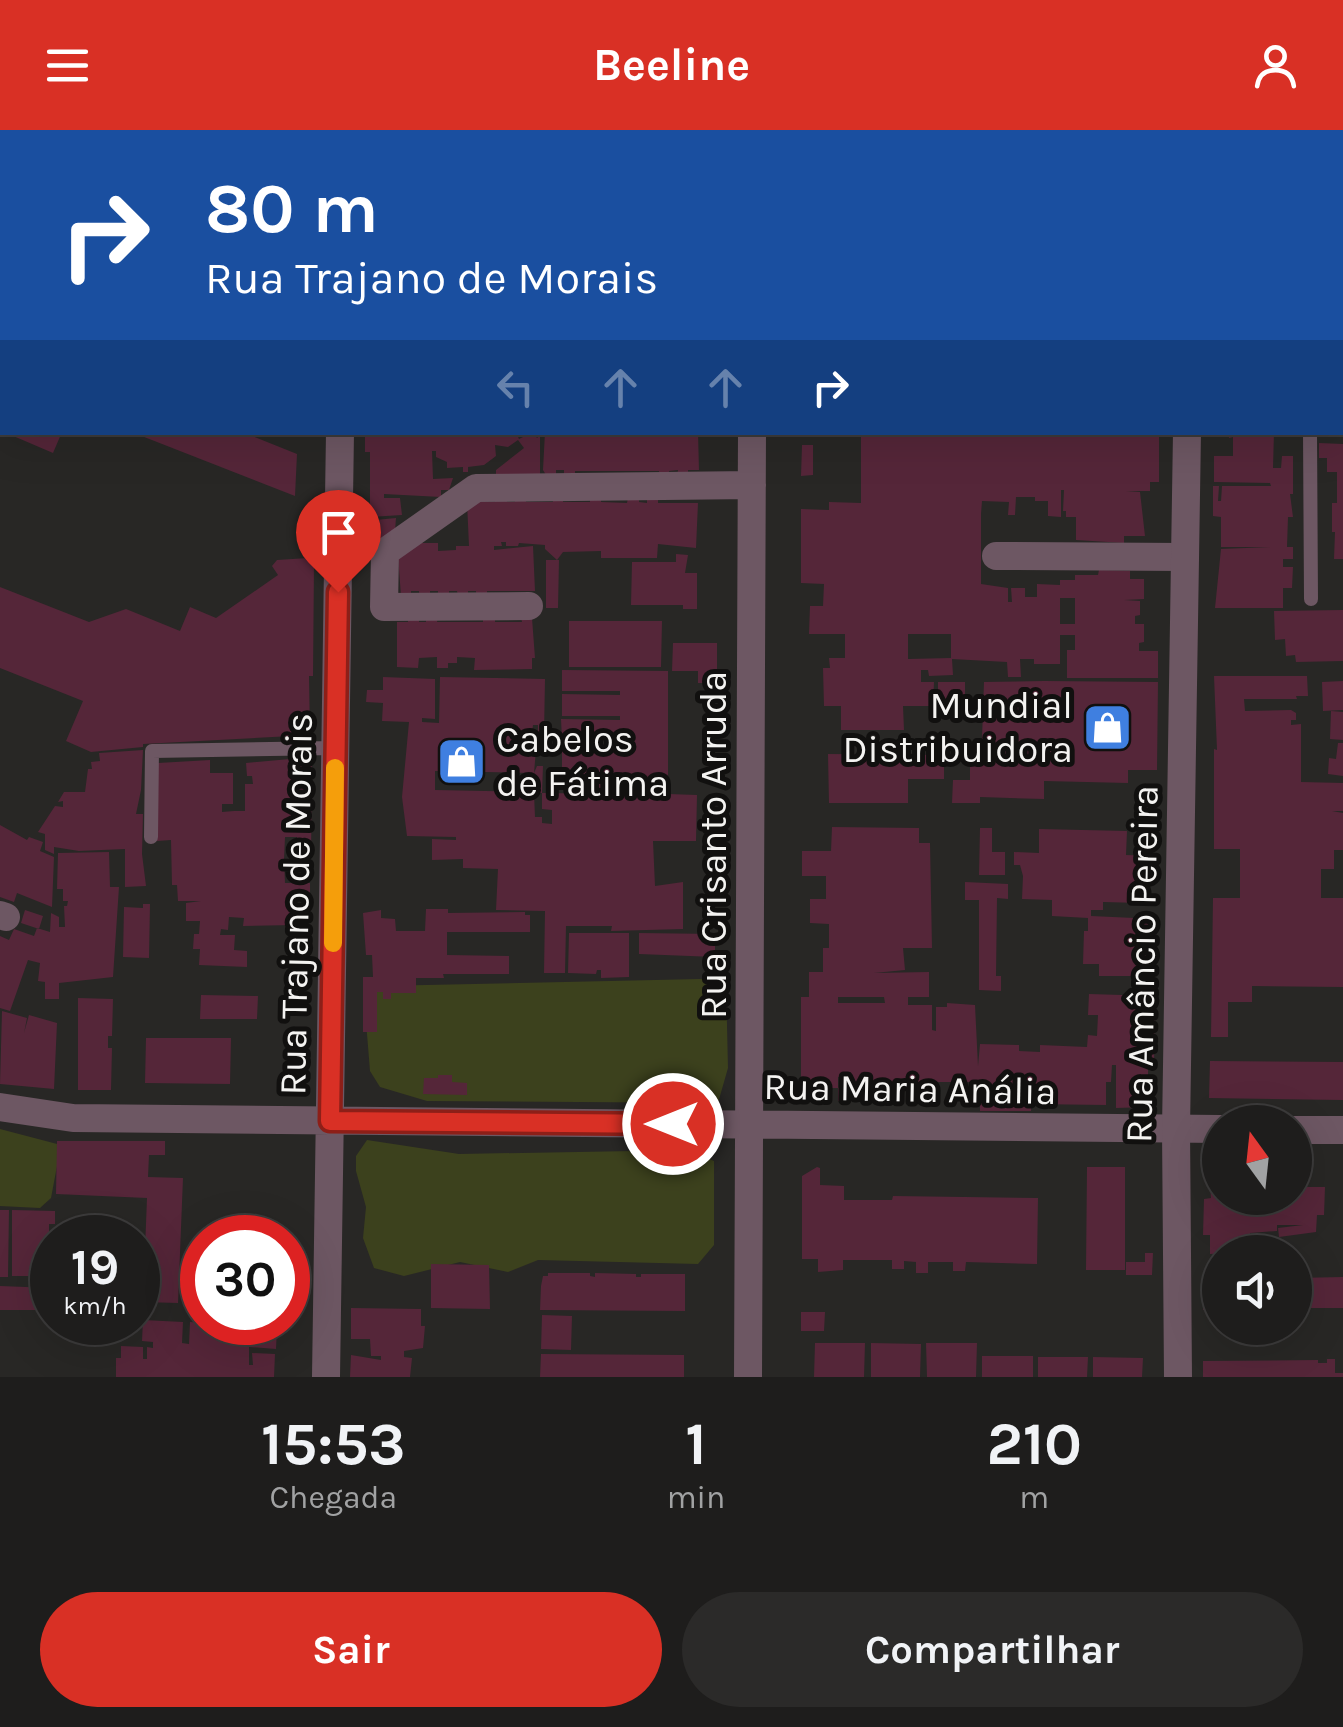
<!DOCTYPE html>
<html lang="pt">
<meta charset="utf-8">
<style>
:root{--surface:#1e1d1c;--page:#2b2a29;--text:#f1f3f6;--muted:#a1a2a3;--line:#3c3b3b;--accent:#d93025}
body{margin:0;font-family:Karla,sans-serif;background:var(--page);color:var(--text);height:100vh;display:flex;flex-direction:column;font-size:38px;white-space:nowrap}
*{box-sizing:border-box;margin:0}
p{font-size:32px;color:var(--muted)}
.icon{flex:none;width:55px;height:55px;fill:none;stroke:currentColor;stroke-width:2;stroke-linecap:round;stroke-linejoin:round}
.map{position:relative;height:1247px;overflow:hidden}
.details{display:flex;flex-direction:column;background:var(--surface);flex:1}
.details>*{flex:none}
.banner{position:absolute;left:0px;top:0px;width:1345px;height:305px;box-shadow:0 10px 40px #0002,0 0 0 2px var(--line);background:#1a4fa0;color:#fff;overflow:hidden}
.needle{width:65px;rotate:345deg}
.fabs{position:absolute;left:1202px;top:975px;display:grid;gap:20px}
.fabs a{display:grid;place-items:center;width:110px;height:110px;border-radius:50%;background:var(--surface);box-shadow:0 10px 40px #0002,0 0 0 2px var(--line);font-size:50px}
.speed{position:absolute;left:30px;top:1085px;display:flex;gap:20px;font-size:50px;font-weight:700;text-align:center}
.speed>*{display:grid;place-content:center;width:130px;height:130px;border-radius:50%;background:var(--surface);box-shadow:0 10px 40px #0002,0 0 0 2px var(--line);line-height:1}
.speed small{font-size:25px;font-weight:400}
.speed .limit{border:15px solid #d22;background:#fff;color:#111}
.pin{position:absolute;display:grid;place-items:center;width:85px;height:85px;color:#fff;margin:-102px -42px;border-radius:50% 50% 50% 0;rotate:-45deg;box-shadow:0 0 10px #0007}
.pin .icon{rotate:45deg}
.me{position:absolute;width:110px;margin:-55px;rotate:270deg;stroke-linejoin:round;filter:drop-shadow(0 0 8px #0008)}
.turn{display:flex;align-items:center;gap:35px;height:210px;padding:0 40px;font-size:45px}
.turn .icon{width:130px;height:130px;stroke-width:2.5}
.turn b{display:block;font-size:70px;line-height:85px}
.lanes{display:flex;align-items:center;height:95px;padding:0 40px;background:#0003;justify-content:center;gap:50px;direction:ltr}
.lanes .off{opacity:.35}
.eta{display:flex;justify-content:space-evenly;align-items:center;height:170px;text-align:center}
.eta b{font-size:60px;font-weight:700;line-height:70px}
.cta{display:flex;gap:20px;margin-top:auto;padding:20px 40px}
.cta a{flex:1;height:115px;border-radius:60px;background:var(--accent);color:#fff;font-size:40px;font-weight:700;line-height:115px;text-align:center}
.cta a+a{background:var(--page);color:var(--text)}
header{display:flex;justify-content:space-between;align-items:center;height:130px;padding:0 40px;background:var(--accent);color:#fff;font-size:45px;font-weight:700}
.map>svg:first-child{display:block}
.green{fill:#3c411d}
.building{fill:#552639;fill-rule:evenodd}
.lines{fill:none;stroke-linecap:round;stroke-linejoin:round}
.service{stroke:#6d5763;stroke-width:14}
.minor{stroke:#6d5763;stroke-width:28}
.tertiary{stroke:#6d5763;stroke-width:28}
.route-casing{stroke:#8d1f18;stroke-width:25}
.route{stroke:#d93025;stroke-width:18}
.slow{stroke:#f59e0b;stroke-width:18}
.labels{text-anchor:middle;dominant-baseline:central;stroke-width:10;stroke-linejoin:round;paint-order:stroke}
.poi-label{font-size:38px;fill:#f4f3f1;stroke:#11100f;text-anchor:end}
.street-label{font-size:38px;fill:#f4f3f1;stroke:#11100f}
</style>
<header><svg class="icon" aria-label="menu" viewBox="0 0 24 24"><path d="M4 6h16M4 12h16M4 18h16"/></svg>Beeline<svg class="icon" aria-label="person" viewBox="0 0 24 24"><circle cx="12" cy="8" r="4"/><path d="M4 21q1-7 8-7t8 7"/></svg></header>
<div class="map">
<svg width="1343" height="1247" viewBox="0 0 1343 1247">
<rect width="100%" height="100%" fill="#282725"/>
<!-- green -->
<path class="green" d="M700,849l26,2 2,87 -10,35 -291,-2 -47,-14 -10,-16 -5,-62 13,-23z
M0,999l61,16 -10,53 -11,10 -40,-2z
M367,1010l92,14 230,-4 25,11v84l-16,19 -160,-4 -30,12 -48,-10 -56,14 -30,-8 -11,-30 3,-31 -10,-36v-15z"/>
<!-- building -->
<path class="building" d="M4,302h58l-9,21z
M242,302l55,22 -2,42 -161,-63z
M365,302h151l3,7 14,-7 4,6 3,-3v40l-44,-1v-4l28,-22 -6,-8 -10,7 -13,-2 1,11 -12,9 -16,2v5h-5v-5l-16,1v-6l-11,-5v-6h-4l1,28 20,-1 -4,12h-8v7l-57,-3v4h16l2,17 -32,2v-65h-5z
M545,302h153l1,38h-11v6h-11l1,-6 -9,1v5h-10v-5h-84v4h-11v-5h-8v5h-10l-3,-5z
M861,302h200v5h8v-5h90v50h-9v9h-24l14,1 5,44h-21v7l-48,-3v-23h-10v-6h-3l1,-21h-3v27l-13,-1v-15h-13v-4h-19l-1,18h-7l1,-13 -27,-1 -1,13v70l27,4v14h4l-1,-14h14v9h12v-13l23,1v-5h15v-5h23l1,-5 31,1v8h14v20l-20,1 16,1v14l-5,1v8h9v18l-5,1v8h19v27h-91v-28h8v-15h-15v29h-26v-5h-14l1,18h-13l-1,-15 -55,-3 1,16 -24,1 -1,-6h-7v12h13l-1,24h-30l1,24h-63v-24h-17l-1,-38h7l-1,-10h16v-24h-36l1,-28h13l1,-22 -23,-1v-74l28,1v-8l32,1zM1060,468h15v26h-15zM908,504h43v24l-43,1z
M1229,302h45l-1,36h8l1,-12h11v38h-3l3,23h-5l-1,30h6v12h-10v8h10l-1,21h-9v20h-68l6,-59 49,-2h-49v-30l-8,-1v-30h6l-1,15h3l1,-15h49l-1,-3 -56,-1v-26h19v-19l-4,1z
M1319,313l24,1v115h-9l1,-27h-3v-29h5v-31h-10v-14h-8z
M802,315h11v30l-12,1z
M495,367h12v5h8l-1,-5h12v5h27l-1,-5h11v5h27v-5l11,1v4l26,1 1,-5h11v4l8,1v-5h11v5h40l-2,45 -38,-4 -1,14h-56v-7l-38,1 -6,8 -12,-11v-4l-26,-2 -1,3h-12v-4h-5l1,4h-8v4l39,-4 2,45h-48v6h-11v-6h-8v5h-10l-1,-5h-8v5h-11v-5h-8v5h-11v-5h-8v5h-10l-3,-40 23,-13h17v8l18,-1v-4h13l-2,-44h28z
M396,388l-1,13 -30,23v-33z
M676,424l12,1 -3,18h12v36h-14v-4h-52l1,-43h44z
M308,428l6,6 -1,112h-4l1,59 -167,9v3l-52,5 -25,-11 17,-40 -83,-33v-81l89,35 37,-13 54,22 10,-24 26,11 62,-43 -6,-9 5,-6z
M546,430h13l-1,48h-12z
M1343,480v51l-47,1 -1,-7 -9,1 -1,-17 -10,1 -1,-29z
M408,487h11v5h7v-5h12l-1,5h46v-5l12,1v4h27l-1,-5 11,1 3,40h-3v11l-58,1 1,-12 -18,-1v6h-9v5h-11v-11l-18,1 -1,10 -21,-1v-45h11z
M569,491h93l-1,46h-92z
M673,513h44v40h-19v-12h-26z
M562,540l106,1v123l29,1 -1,46h-43l2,45 28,-4v47l-72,2 1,-5h-46l-1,47h-21l1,-62 -49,-1 2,-41 -35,-1v-9l-31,1v-21l24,1v-3l-49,-1 -5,-39 7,-75 -27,-1 1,-18 -17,-1 1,-12h16v-13l52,2v40l-13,-1v4l17,1 1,-46 105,2 -1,55h-6v-9h-5l-1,8 5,5 -3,35 3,-7h6l-1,27 79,1 -1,-3 -58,-1v-46h58v-3l-58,-1 -1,-21 59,1v-4h-58v-22l58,1v-4h-58zM435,641l96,2 -1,19 -95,-2zM534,663h8v16l10,1v14l-10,-1v-6h-7z
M1214,546h93l1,20h-12l1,3h-53l1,12 46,-1 5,3v7h-5v5l10,-1v58l42,1v28h-11l11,2v37h-9v19h-13v29h22v89l-91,-1v16h-24v35h-17l2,-139h27v-49h-26v-100l3,1z
M1044,551l114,1 -1,88h-29v13l-84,-2v18l-64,-2v6h-28l1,-23h17v-25h10l1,11 3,-84z
M1343,551v29l-20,1 -1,-29z
M938,552h27v20h-27z
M1331,581l12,1v28l-13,-1z
M1338,613h5v33l-15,-2 1,-16 7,1z
M143,620l-2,40 -5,24h7l-1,40 4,32 -21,1v-38l-46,2 -25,-4v7l-9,-4v-16l-7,-2 17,-26 8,1v-6l-5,1 6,-10h21l3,-23h4l-1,-7 9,-1 -1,-8z
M828,624l116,1v24h-36v24h-79z
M312,627l-1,102h-13l-1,-22h-12l-1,23 1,23h25v15h-16v27l-51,1 1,-8 -15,-1 -1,13 -7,-1 -1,6h15l-1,15 13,1v16l-48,-2 1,-16h-7l1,-15h5l1,-13h-14v-18l15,-2h-23l-1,-16h-5l-1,-45 -14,1 1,-78 52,-3v13h23v31h-11v8l12,-1h11v-27h8l-1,-8h-5l-1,-13z
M0,695l27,15 2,-3 14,5 -3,9 14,6 -2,50 -35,-14 -3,9 -14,-5z
M832,697l87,1v15h11l2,105h-29l2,22 -31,3 55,-1v25h-21v8h24v25l4,1v-24h11v-4l28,2 3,61 2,-22 39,1v6l21,1v-7l47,2 1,-12 9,1 1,-21h-10l1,-21 66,2 -1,71 -6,-1v41l-32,1v-43h-4l-1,17h-5v23l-75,-1v7h-51v-29h-48v19h-24v-13l-46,1v12h-13l-1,-24h-10v10l11,14h-11v-13h-24v6h-13v-97h8v-25h14v-24h6v-24l-19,-1v-24h16v-23h-24v-25h29zM838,867h46l1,6h-47z
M980,698h12v24h13v23h-26z
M1039,699l88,2 -1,24 26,1v23l-10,-1v25l-39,-1v8h-12v6l65,3 -1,57h-56v-12h-16l1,-33h4v-13l-36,-2v-16l-30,-1 1,-23 -3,-11h-6v-13l25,1z
M109,722l1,35h9l-6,90 -54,6v16h-14v-17l-7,-1 2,-18 -12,-3 -18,51 -10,-3v-72l9,4 5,-11 20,7 3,-8 13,4 1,-19 8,4v10h6l-1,-21h3l1,-5h-5v-12h-6l1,-36z
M965,752l43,2v15l-11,-1 -1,78h5v15l-22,-1v-90h-14z
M143,774h7l-1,54 -26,-1 1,-50 19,1z
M426,779h22v4l77,-1v3h5v17h-83v23l62,1v18h-66l1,4h-28v15h-25v6h-8v-7h-6v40h-14v-55h10l-1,-22h-6l-3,-42 18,-3v8l14,1 1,12h29z
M25,780l18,6 -4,13 -18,-6z
M569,803h60v44l-28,1v-8h-4l-1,4 -28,-1z
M639,803l76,1v23l-76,-3z
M201,865l57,1 -1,23h-57z
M78,868l35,1 -1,37h-4v12h4l-1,42h-33z
M2,881l25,7 -3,15 5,-18 28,8 -3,66 -54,-5z
M146,908h85l-1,46 -85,-1z
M1210,931l133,1v38l-134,-2z
M438,945h14v7l15,1v12l-44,-1 1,-16h14z
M57,1011h108v14h-16l-1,22 35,1 -5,125 -35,-1 4,-104 -91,-4z
M1203,1019h17v49h75v-48h11l-1,37h20l-1,28h-7l-1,17 -37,5 -1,-9 25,-3h-26v6l-27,2v19l-40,2v-19h-7l1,-36 7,-1 -2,-25 -5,1z
M817,1037l3,1v17l24,1v14h48l1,-4 145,2 -1,66 -71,-2 -1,9h-12v-9h-25v11h-12v-11l-12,-1v8h-12v-9h-49v10l-25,2v-13h-16v-83z
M1087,1037h38v103h-39z
M0,1080h9l-1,67h-8z
M12,1080l43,1v13h-6v17h-6v12h5v10h4v13h-40z
M1145,1123h8l-1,22h-26v-13h19z
M431,1134l58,1 1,44 -59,-1z
M548,1143h42v3l5,1v-4l41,1v3h5v-3h44v37l-145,-1 1,-24 2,-10h5z
M1343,1147v31h-48v-30z
M1220,1149v31h-17v-30z
M0,1156l52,2v22h-52z
M351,1178l70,1v17h4l-2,22 -19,3v6l8,1 -2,19h-60l1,-22 30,5v-4h-10l-1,-17h-19z
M801,1182h24l-1,19h-23z
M542,1185l30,1 -1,34 -30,-1z
M143,1190l40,2 -1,21 7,1 1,-22 87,6 -1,21 -27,-2v18h4l-1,-12 23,1 -1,23h-158v-19h5v-12l22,1v12h4v-12l6,1v-6l-11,-1z
M815,1213h50l-1,34h-50z
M871,1213l50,1 -1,33h-49z
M926,1213h51l-1,34h-49z
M541,1224l143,1v22h-144z
M982,1226h51v21h-51z
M1038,1227h50l-1,20h-49z
M1093,1227l50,1 -1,19h-49z
M1327,1229h8v14h8v4h-140v-16l115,-1v3h9z"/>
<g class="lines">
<!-- service -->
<path class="service" d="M1310,302l1,167
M151,707l1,-86 184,-3"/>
<!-- minor -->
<path class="minor" d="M341,0v2
M25,2l1,-2
M753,2v-2
M0,24l2,1
M0,68l2,-6
M1342,161h1
M996,426l189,1
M529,476l-145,1 1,-55 91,-64 276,-3
M0,785l6,2
M0,977l73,11 1147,11
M1295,1000h48
M326,1247l14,-945
M748,1247l4,-945"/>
<!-- tertiary -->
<path class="tertiary" d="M1189,2v-2
M1178,1247l-2,-248 11,-697"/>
</g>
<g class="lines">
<defs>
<path id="route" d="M338,462l-8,529 343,3"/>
</defs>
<!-- route casing -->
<use href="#route" class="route-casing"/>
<!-- route -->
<use href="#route" class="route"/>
<!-- slow -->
<path class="slow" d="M333,813l2,-175"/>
</g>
<!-- icons -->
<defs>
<symbol id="shop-square" viewBox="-11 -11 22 22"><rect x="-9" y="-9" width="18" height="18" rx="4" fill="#3f7fe0" stroke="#11100f"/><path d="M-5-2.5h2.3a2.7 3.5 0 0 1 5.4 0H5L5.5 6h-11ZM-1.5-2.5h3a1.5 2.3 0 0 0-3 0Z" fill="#fff"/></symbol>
</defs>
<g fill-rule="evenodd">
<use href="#shop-square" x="1080" y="570" width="55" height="55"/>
<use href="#shop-square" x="434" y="604" width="55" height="55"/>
</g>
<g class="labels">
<!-- poi labels -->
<g class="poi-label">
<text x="1073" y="575">Mundial<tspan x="1073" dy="44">Distribuidora</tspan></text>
<text x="496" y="609" text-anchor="start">Cabelos<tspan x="496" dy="44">de Fátima</tspan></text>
</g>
<!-- street labels -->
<g class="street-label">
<text transform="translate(713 715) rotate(-90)">Rua Crisanto Arruda</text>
<text transform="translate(296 774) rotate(-89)">Rua Trajano de Morais</text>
<text transform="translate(1142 834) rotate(-89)">Rua Amâncio Pereira</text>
<text transform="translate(910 959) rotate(1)">Rua Maria Anália</text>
</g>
</g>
</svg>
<div class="fabs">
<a><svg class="needle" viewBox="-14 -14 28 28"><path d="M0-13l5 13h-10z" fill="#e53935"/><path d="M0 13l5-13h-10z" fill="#a1a2a3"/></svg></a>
<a><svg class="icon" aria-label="sound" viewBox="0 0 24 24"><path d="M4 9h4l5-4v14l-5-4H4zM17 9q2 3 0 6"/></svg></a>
</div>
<div class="speed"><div>19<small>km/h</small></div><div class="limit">30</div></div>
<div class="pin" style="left:338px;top:462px;background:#d93025"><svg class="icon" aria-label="arrive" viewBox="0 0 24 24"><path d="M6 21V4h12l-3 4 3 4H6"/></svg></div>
<svg class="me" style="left:673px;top:994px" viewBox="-20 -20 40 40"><circle r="17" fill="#d93025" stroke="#fff" stroke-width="3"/><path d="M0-11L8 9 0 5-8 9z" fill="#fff"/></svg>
<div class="banner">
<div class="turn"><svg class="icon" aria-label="right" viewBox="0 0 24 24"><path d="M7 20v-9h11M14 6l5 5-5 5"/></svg><div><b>80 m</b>Rua Trajano de Morais</div></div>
<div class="lanes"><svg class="icon off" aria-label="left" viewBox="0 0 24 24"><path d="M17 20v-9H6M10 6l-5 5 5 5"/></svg><svg class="icon off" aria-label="ahead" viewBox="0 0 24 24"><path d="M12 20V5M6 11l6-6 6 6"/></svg><svg class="icon off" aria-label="ahead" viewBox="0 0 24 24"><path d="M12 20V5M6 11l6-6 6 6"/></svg><svg class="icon" aria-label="right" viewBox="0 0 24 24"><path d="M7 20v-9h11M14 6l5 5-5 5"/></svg></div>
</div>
</div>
<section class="details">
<div class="eta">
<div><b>15:53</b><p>Chegada</p></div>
<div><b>1</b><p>min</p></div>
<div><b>210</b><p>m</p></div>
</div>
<div class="cta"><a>Sair</a><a>Compartilhar</a></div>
</section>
